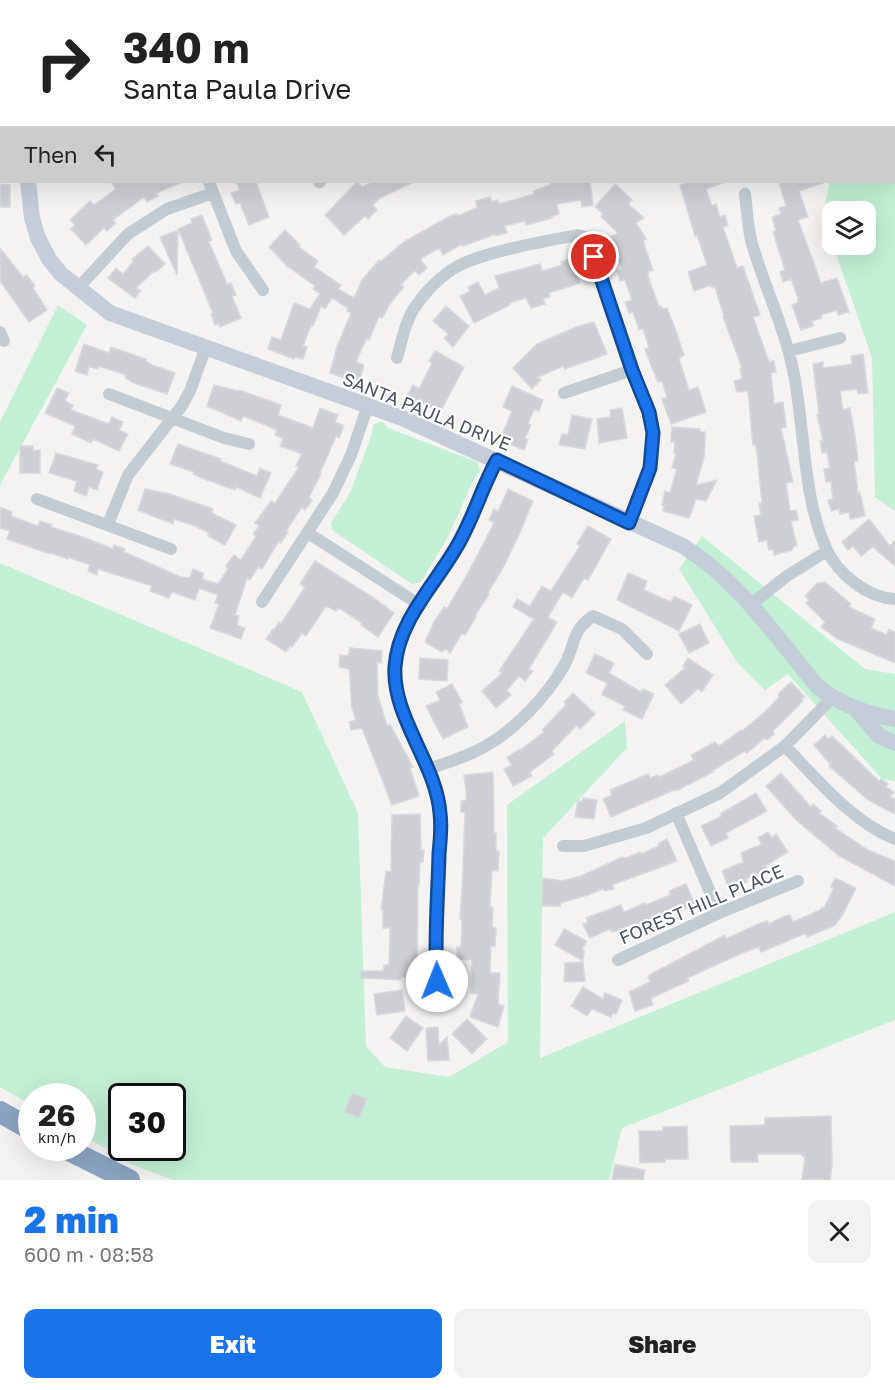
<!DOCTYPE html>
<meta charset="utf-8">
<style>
:root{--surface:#fff;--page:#f2f2f2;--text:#222;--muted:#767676;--accent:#1a73e8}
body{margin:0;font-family:"Golos Text",sans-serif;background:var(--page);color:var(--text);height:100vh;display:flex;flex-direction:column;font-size:22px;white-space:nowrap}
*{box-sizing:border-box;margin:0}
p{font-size:20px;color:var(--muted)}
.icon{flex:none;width:33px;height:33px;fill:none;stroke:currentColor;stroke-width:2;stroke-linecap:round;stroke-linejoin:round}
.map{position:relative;height:1180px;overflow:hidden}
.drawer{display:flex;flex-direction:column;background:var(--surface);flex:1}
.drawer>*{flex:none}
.guide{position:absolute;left:0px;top:0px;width:896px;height:183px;box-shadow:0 6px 24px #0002;background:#fff;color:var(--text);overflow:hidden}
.tools{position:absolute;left:822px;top:201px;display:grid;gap:12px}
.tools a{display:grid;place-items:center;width:54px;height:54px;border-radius:12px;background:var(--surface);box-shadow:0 6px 24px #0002;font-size:30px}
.speed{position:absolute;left:18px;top:1083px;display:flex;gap:12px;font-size:30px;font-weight:700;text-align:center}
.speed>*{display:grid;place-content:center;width:78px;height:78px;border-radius:50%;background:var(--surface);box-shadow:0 6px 24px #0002;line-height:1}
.speed small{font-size:15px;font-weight:400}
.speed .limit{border:3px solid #111;border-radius:9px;background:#fff;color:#111}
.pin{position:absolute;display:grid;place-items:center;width:51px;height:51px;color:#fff;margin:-26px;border:3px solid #fff;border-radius:50%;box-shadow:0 2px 6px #0007}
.me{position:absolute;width:66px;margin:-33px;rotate:359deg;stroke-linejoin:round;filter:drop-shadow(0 0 4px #0008)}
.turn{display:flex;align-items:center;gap:21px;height:126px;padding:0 24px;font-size:27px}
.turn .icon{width:78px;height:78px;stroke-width:2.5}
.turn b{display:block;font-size:42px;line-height:51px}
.then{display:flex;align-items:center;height:57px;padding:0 24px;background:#0003;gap:12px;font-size:22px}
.round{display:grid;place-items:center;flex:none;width:63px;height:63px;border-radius:12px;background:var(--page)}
.overview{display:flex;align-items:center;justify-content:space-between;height:102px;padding:0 24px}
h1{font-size:36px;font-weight:800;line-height:45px;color:var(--accent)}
.button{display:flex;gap:12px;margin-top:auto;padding:12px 24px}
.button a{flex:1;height:69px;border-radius:12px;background:var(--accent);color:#fff;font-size:24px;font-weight:800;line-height:69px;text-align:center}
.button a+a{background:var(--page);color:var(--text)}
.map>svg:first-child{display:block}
.green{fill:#c4efd5;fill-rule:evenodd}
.building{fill:#cdcfd4;stroke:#d7d9dd;stroke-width:1.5}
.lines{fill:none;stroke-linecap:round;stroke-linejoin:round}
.street{stroke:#c4ccd3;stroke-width:12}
.secondary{stroke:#c4cdd8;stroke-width:16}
.highway{stroke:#8ca4bf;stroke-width:22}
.route-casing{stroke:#114b97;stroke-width:15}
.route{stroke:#1a73e8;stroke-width:10}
.labels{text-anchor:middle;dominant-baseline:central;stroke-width:4.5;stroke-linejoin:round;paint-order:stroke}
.street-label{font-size:18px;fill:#4a5560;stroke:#fff}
</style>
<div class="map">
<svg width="895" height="1180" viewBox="0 0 895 1180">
<rect width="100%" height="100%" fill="#f4f3f2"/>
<!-- green -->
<path class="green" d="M851,0h44v511l-20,-14 -3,-139 -39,-113 33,-1v-32h-34v30l-9,-27 7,-33h64v-180z
M58,305l29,20 -87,160v-63z
M382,421l6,7 89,34 3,9 -7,10 -25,56 -27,45 -9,2 -80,-54 -1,-7 20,-32 21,-58 1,-8z
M702,536l163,133 30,5v107l-13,-2 -94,-105 -23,16 -28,-28 -58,-93z
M0,563l302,129 56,121 8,233 19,21 64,10 59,-35 -1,-237 118,-84 2,27 -84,90 -3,220 355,-146v108l-273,108 -13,52h-436l-40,-15 -50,-30 -1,-39h-50l-1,9 -31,-18zM122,1096h50v52h-50z"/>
<!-- building -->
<path class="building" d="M111,182h72l-27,11 2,3 -11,6 -3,-5 -31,23 3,3 -9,8 -3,-3 -18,17 -15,-16 4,-4 -5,-5 20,-19 4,4 22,-16z
M236,182h20l13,35 -20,8 -9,-22 -4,1 -5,-11 9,-3z
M357,182l5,5 11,-5h40l-33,16 -7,7 4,5 -9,9 -3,-3 -21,19 -19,-20z
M550,182h40l3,23 -11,2 -1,-7 -24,4 2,10 -8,3 1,1 -26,7 -1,-4 -20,5 2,7 -11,3v-2l-33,12 -1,-2 -19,11 -4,-7 -19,11 7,9 -8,7 -4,-4 -7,6 -7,8 3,2 -15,18 -5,10 -2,3 -3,-2 -10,24 -3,-1 -10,23 8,3 -5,18 -29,-10 7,-26 14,-34 -4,-2 1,-3 -16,-10 -7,11 -4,-3 -8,20 -2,-1 -8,21 4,1 -4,12 -8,-2 -1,2 -26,-10 4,-12 9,3 13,-37 16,6 10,-15 -7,-5 2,-3 -28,-20 -18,-19 16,-17 15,15 -1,2 19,14 -4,6 27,18 -3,4 16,9 8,-18 17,-20 1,2 25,-21 47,-26 5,-1v2l20,-8 -1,-7 14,-4 2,5 6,-2 1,4 35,-10 -1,-3 18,-6z
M692,182h33l-19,7 6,17 4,-2 4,13 5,-2 3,10 -5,2 14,41 6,-2 17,49 -7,2 16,45 5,-1 2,11 -5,1 3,31 9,-2 3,25 -5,1 12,54 -7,1 4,28 6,-1 2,10 -7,1 6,25h-3l-2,4 -18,5 -1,-6 -4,1 -2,-10 -8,2 -3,-15 -2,-11 7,-1 -2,-12h3l-6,-58h-3l-5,-54 -11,1 -3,-11 8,-2 -2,-10 2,-1 -19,-51 1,-1 -9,-29 -3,1 -1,-3 -17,6 -6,-19 19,-7 -10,-30 -2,1 -15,-51z
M779,182h44v1l-24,8 9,26 -10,3 23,63 16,-5 12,34 -11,3 -1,-5 -16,5 1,3 -10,3 1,5 -12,4 -9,-25 5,-2 1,-5 -7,-19 -8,3 -3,-10 5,-2 -12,-38 3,-1 -4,-14 9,-3 -2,-6 7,-2z
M0,184l10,1v22h-10z
M615,184l17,16 -4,4 16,14 -8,5 10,16 -3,2 10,29 -5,2v4l11,31 2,-1 1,3 5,-1 9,23 8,24 -5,4 10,31 9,-3 8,25 -35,12 -9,-25 5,-2 -5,-16 -4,1 -6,-14 -7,-19 4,-1 -6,-20 -4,2 -6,-18 -4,1 -4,-11 7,-2 -7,-20 -5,1 -3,-10 5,-2 -4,-10 3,-1 -11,-21 8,-4 -17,-16 2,-3 -8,-7z
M202,215l10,25 -3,2 18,42 4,-1 5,12 -4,1 9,22 -21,9 -1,-3 -4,1 -4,-11 2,-1 -35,-84 14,-6 -1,-4z
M178,230l-1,45 -17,-38z
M148,246l17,18 -8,7 -4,1 -17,16 5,3 -6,7 -27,-20 8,-10 7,6 10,-12 -1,-3z
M0,248l23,29 4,-2 8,11 -2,2 14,22 -18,12 -29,-41z
M572,258l8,25 -31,10 1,4 -7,2 2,5 -14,4 -5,-10 -17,5 1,2 -36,18 -14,-27 10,-5 -2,-4 10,-5 7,13 14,-7 -4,-12 45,-12 2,7 20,-6 -1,-3z
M446,306l23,20 -16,21 -9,-9 4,-4 -15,-13z
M594,322l13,32 -42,15 -2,-3 -25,11 3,3 -9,9 -19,-21 24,-24 39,-17z
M84,344l25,9 2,-6 35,12v2l6,4 23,8 -8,21 -33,-11 -9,-5 1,-3 -27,-9 -1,3 -9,-3 -2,9 -12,-4z
M435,351l29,16 -24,45 -33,-16 6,-11 6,4 13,-26 -3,-2z
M863,354l5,39 -10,1 -1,-5 -17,2 3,19 7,-2 5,28 3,25h-4l4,32 2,-1 5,24 -15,3 -1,-7 -9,2 -1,-5 -8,2 -3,-11 5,-1 -2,-18 -5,1 -2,-13 6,-1 -3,-16 -5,1 -2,-12h3l-6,-26 2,-1 -6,-50 10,-2v6l29,-4 -1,-8z
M214,385l24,6 1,-1 42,15 -3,10 35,13 7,-20 18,7 -3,7 9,4 -5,12 -3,-2 -16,37 1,1 -12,23 3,4 -7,9 -3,-3 -16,24 2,1 -7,11 -2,-2 -17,28 -4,-2 -8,13 -3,-2 -12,37 4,1 -2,9 8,3 -4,11 -31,-11 9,-24 -4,-1 3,-8 -19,-7 -4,12 -23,-8 -3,6 -19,-7 2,-5 -54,-17 -1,6 -9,-4 2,-6 -22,-8v2l-17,-6 -1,1 -43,-15 3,-8 -10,-3v-21l12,5 -1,4 27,10 2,-5 12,4 -1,2 32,10 30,12 1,-4 11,4 -1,3 57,25 9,1 3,-9 11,5 -2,5 16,5 10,-15 -2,-3 8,-11 7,5 15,-24 -3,-2 6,-8 -4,-3 16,-22 4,2 24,-36 -3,-1 6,-12 -22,-8 3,-8 -8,-3 2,-5 -34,-14 -2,5 -34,-15z
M512,386l31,14 -4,11 -5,-2 -6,15 3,1 -6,13 3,1 -4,11 -24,-10 12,-29 -9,-4z
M57,388l12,5 -4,8 8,4 -2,5 38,14 3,-7 11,5 -4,8 9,4 -9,17 -26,-12 -2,4 -19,-9 3,-8 -30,-13z
M622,408l5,30 -28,5 -2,-24 14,-2 -1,-7z
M572,415l20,4 -7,30 -26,-4 3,-11 6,1z
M672,427l28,2v3h5l-1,25 -8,28 21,-5 -11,21 -10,-2 -7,19 -26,-7 1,-6h-2l3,-14 5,2 7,-24 -5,-1 4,-15h-2l1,-11h-4z
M178,444l43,15 -1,2 37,15 3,-8 11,5 -11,25 -24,-11 -1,3 -36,-13 -6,-3 1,-2 -24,-8z
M20,446h13v5l7,-1v23h-20z
M56,453l42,12 -2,4 7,3 -6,18 -8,-3 -3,9 -12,-5 3,-10 -28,-8z
M145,489l25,5 43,15 -1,4 24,12 -11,20 -17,-9 1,-3 -14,-7 -21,-7 -1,5 -35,-14z
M508,489l25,12 -12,29 -17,36 -16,27 1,1 -14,22 1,1 -11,18 -3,-2 -12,20 -4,-4 -4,3 -17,-10 9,-20 10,-15 3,2 20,-34 27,-52 -5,-3 5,-11 4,3z
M869,519l21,27 5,-6v26l-22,-19 -12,9 -8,-10 -5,4 -6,-8z
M588,526l23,13 -23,41 -4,-2 -12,20 -9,-6 -15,25 9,5 -28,47 4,2 -8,10 -6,-5 -12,14 4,5 -15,13 -14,-17 20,-18 -3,-2 35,-52 -21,-12 4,-8 13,7 12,-20 9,5 29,-45 -3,-2z
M315,561l59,37 20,15 -16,24 -17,-12 1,-2 -23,-15 -3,3 -10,-5 -20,30 -4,-3 -10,14 -2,-1 -4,6 -20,-13 7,-10 1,1 5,-8 2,2 24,-37 -5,-3z
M628,573l19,8 -3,9 27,12 3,-6 18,9 -13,26 -62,-31z
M825,582l26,22 -2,3 26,12 -4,9 16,7 2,-6 6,3v31l-57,-24 -17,-12 4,-5 -19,-19 3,-3 -4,-4 12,-13z
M700,624l9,19 -20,10 -10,-19z
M350,648l32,3 -1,12 -4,-1 1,34 9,30 3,-2 23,43 -3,1 9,28 -27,9 -30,-77 -11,2 -2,-8 7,-2 -4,-12 -3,-39 -10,-2 1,-12 8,1z
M595,654l19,9 -5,10 32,19 2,-3 11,5 -12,25 -19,-9 2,-4 -23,-11 5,-12 -21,-10z
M420,658l28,2 -1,21 -28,-2z
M688,658l25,17 -11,17 -4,-3 -17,15 -16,-19 20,-17 -2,-2z
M791,682l14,15 -3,2 1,2 -30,30 1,3 -7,6 -2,-2 -18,15 -2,-2 -33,20 1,1 -35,18h-4l-63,27 -8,-18 9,-4 -2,-5 38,-16 2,4 8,-3 1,2 35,-17 -3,-5 24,-13 4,4 22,-16 1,1 24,-20 13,-14 -1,-2 2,-3z
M452,684l10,18 -3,2 9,23 -25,12 -17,-33 14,-6 -4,-8z
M573,693l22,21 -15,15 -3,-4 -25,26 2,3 -24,18 2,4 -19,10 -9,-17 7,-4 -4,-8 16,-9 21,-16 -2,-2 24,-25 -2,-3z
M825,735l3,4 4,-3 47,45 2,-2 7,5 -2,3 8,5 -4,5 5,2v15l-27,-14 -39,-34 1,-2 -16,-19z
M493,772l1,61h2v18h3l-1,20 -6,-1 -2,37h3l-1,21h4l-1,18h-4l-1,27h10l-2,31 6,2 -6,21 -28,-10 8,-23 -7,-1 1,-33 -15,-1v-12h4l1,-28h-2l3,-49 2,-58h-4v-11l6,-1 -3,-25z
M781,773l30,34 2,-3 8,7 -2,2 18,13 -2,2 33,22 27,11v25l-56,-30 -43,-36 -30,-34z
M756,793l11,18 -41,22 2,5 -17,8 -10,-20 21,-10 -2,-2z
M583,798l14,2 -3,19 -19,-2 3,-16 4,1z
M420,814l1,36h3l-1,12 -3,-1 -1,25h-1l-1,91h-16v3l-41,-2v-7h24v-6h5l1,-37h-7v-18h-2l5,-39 5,1 1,-57z
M768,832l4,6 4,-4 12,18 -23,14 2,3 -21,10 1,3 -17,9 -8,-20 21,-9 -2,-9 21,-9 -4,-6z
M667,839l10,22 -65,24 2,4 -9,2 -2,-2 -15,6 -28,8v3h-18l1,-28 19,3 19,-5 41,-19 4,1 14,-6 1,2 18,-8 -1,-2z
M835,878l21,10 -14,28 -8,10 -27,11 -1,-4 -45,19 -2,-5 -17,6 -55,25 2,3 -38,17 2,7 -18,6 -6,-19 21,-10 -2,-6 3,-2 74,-39 1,4 32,-15 9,-3 2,3 16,-8 5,-1 3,7 27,-12 2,-3 2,1 10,-20 -3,-1z
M686,884l9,20 -4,2 -47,22 -1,-3 -8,3 -2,-4 -17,7 -4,1 -2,-3 -20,9 -7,-14 5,-2 -2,-4 35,-13 3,7 21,-9 1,2 24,-10 -1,-4z
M564,929l23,12 -5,8 2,2 -1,10 -28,-16z
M583,962l2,19 -21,1 1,-19z
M583,987l20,12 2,-6 17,7 -6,14 -3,-1 -2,4 -19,-8 -5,7 -16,-10z
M402,990l3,21 -28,4 -3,-21z
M406,1016l17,12 -16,23 -17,-13z
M467,1019l20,20 -15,15 -20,-20z
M438,1027l1,18 8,-8 2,23 -21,1 -2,-33z
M352,1093l15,6 -8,19 -15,-6z
M831,1116l1,49 -2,15h-28l3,-24h-3v-2h-45l1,8h-27l-1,-36 35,-1v-7z
M687,1126l1,33h-23v3l-25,1 -1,-32h24v-4z
M615,1164l30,6 -2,10h-31z"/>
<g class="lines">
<!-- street -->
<path class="street" d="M487,0v2
M778,0v2
M117,2v-1
M194,2v-2
M347,2v-2
M641,2v-2
M0,36h2
M0,164h2
M209,182l27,69 27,39
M319,182h1
M745,194c2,17 3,35 7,50 11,37 27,72 37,109 17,62 11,140 38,197 11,24 41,48 68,49
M78,288l50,-54 39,-25 46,-16
M0,332l4,9
M789,351l51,-13
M397,358c4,-15 8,-35 16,-48 12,-18 28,-35 47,-45 29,-14 85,-24 118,-30l7,2 13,32 53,152c6,38 -7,68 -22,102
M564,393l68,-23
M109,394l115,44 25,6
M37,499l134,50
M108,524l20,-49 53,-68 9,-16 16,-44
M308,533l112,72
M262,602l71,-109 18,-38 17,-50
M750,605l37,-29 40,-25
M785,746c31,32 67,76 110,93
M428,769c19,-6 38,-12 56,-22 31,-17 62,-50 80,-81 12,-21 6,-34 29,-50l29,13 25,25
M676,813l43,100
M563,846h21l62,-18 74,-35 65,-47 47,-48
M618,960l101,-47 79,-32
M438,996c-3,-44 0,-88 1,-132 0,-17 2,-34 1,-50 -3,-51 -48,-95 -45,-147 3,-49 45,-87 66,-128 14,-26 22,-54 36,-79"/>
<!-- secondary -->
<path class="secondary" d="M28,2v-2
M28,182l4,36 6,20 11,21 12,15 49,39 292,105 281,128c55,34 94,92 135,141 23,18 49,27 77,32
M856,709l23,27 16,7"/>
<!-- highway -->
<path class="highway" d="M0,1112l32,18
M65,1148l64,32"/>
</g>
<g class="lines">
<defs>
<path id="route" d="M437,981c-3,-42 1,-85 2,-127 1,-13 3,-27 1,-41 -4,-50 -48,-96 -45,-146 3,-49 45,-87 66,-128 14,-26 22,-54 36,-79l132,63 21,-55 3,-35 -4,-21 -17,-42 -38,-113"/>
</defs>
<!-- route casing -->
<use href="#route" class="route-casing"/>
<!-- route -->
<use href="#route" class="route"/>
</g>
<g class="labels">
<!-- street labels -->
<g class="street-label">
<text transform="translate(427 411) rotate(22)">SANTA PAULA DRIVE</text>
<text transform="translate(701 904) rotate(-23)">FOREST HILL PLACE</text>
</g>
</g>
</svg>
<div class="tools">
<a><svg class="icon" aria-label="layers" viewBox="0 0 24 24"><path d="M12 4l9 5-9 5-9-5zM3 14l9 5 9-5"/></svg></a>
</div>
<div class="speed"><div>26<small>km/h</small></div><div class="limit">30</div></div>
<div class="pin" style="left:594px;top:257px;background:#d93025"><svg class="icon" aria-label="arrive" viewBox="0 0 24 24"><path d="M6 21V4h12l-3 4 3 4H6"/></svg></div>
<svg class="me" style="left:437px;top:981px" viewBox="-20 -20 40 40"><circle r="19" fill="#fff"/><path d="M0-13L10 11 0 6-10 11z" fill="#1a73e8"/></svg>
<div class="guide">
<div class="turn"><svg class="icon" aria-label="right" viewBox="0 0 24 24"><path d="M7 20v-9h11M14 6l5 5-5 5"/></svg><div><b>340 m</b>Santa Paula Drive</div></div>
<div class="then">Then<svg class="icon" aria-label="left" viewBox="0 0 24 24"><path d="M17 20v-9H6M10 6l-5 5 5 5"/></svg></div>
</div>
</div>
<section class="drawer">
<div class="overview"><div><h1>2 min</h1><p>600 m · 08:58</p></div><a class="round"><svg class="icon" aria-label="close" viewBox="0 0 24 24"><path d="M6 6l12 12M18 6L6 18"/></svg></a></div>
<div class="button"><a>Exit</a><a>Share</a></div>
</section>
